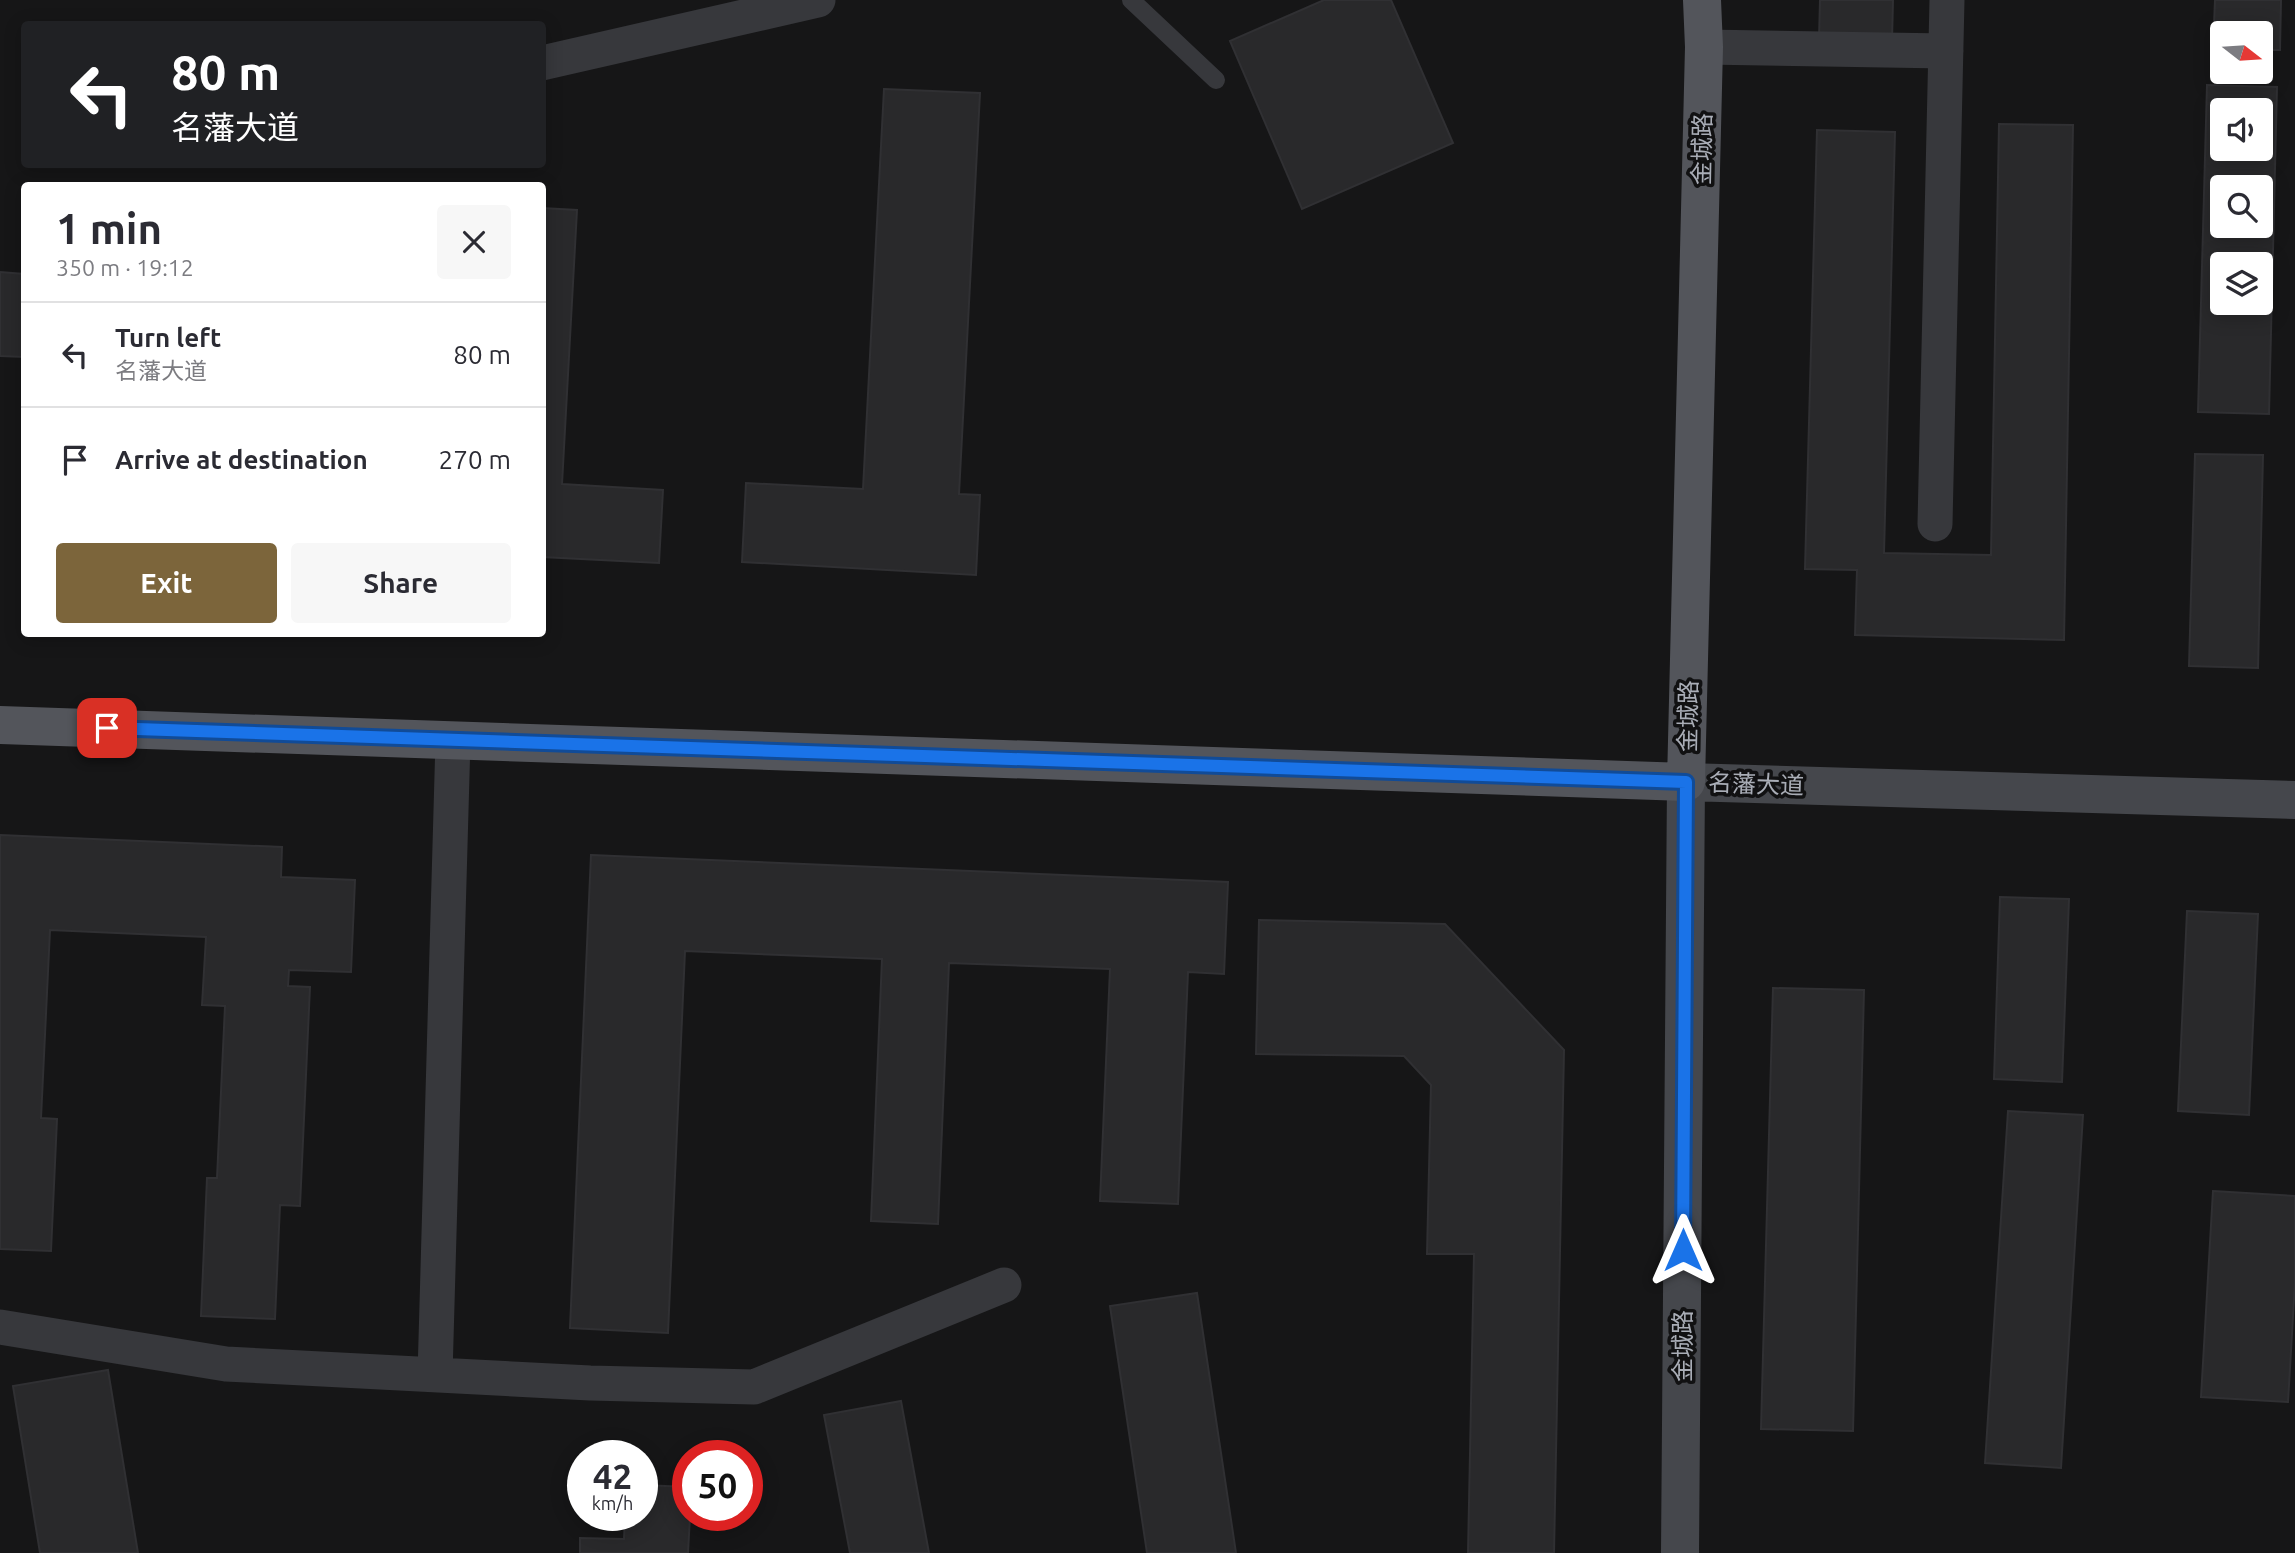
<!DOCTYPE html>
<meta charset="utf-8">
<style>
:root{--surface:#fff;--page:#f7f7f7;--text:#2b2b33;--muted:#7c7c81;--line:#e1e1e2;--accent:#7c653b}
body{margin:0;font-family:Ubuntu,"Noto Sans SC",sans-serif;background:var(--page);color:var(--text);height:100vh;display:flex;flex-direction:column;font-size:26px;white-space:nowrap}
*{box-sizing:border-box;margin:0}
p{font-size:23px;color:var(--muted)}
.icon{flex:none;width:38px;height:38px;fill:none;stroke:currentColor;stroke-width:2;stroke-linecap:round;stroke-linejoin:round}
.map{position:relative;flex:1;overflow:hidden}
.sheet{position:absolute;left:21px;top:182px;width:525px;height:455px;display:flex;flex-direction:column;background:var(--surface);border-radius:7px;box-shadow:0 4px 18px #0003}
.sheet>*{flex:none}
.top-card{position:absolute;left:21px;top:21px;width:525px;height:147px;border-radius:7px;box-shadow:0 4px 18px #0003;background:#202124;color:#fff;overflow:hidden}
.needle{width:46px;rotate:107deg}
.controls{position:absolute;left:2210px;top:21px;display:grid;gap:14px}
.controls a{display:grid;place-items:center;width:63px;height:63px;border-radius:7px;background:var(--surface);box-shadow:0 4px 18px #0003;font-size:35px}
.speed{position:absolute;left:567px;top:1440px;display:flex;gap:14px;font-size:35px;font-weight:700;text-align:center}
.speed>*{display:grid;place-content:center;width:91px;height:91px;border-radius:50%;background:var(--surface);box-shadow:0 4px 18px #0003;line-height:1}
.speed small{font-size:18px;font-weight:400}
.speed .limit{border:10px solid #d22;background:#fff;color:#111}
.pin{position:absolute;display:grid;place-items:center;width:60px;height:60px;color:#fff;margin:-30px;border-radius:14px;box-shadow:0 4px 10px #0006}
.me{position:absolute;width:77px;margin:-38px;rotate:0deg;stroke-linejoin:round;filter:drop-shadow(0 0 5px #0008)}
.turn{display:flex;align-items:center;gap:24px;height:147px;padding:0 35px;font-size:32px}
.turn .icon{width:91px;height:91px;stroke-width:2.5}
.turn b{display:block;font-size:49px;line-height:60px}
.round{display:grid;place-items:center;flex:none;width:74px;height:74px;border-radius:7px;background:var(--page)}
.headline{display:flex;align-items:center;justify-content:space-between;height:119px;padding:0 35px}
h1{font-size:42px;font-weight:600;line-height:52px}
.button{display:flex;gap:14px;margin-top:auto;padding:14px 35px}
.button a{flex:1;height:80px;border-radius:7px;background:var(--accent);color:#fff;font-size:28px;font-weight:600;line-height:80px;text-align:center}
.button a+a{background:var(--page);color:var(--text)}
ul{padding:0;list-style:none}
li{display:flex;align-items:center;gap:21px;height:105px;padding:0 35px;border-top:2px solid var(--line)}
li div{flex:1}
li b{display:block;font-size:26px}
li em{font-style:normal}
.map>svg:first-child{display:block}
.building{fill:#29292b;stroke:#303033;stroke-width:2;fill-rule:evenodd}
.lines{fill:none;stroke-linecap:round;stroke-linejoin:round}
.lane{stroke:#37383c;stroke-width:18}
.street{stroke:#37383c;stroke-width:35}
.secondary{stroke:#45474c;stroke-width:38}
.primary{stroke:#53555b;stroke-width:38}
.route-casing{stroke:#114b97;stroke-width:18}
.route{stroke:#1a73e8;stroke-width:12}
.labels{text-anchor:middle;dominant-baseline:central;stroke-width:7;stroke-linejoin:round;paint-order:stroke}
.street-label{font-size:24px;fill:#a9adb6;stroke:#111112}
</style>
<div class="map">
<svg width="2295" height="1553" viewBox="0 0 2295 1553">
<rect width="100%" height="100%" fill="#161617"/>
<!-- building -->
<path class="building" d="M1324,0h67l62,143 -151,66 -72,-168z
M1820,0h73l-1,41 -73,-2z
M2215,0h66l-1,50h-19v-17h-39v16h-9z
M2207,85l70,2 -8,327 -71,-2zM2222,110h39v39h-39zM2222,187h39v39h-39zM2222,264h39v39h-39z
M884,89l96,4 -21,401 21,1 -4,80 -234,-13 4,-79 117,6z
M1999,124l74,1 -9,515 -209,-5 2,-65 -52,-1 12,-439 78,2 -11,421 107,2z
M542,208l35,2 -15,274 101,6 -4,73 -117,-6z
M0,272l24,2v83l-24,-1z
M2195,454l68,1 -5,213 -69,-2z
M0,835l282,12 -1,30 74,3 -4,92 -62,-2 -1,16 22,1 -10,219 -20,-1 -5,114 -74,-3 6,-138h10l8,-172 -23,-1 4,-68 -156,-7 -9,188 16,1 -6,132 -51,-2z
M591,855l637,27 -4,92 -36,-2 -10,232 -78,-3 10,-232 -161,-6 -11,261 -67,-3 11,-262 -197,-8 -17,382 -98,-5z
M2000,897l69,2 -7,183 -68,-3z
M2187,911l71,3 -9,201 -71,-4z
M1259,920l186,4 119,126 -10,503h-86l6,-299h-47l4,-169 -27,-29 -148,-2z
M1773,988l91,2 -11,441 -92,-2z
M2008,1111l75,4 -22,353 -76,-5z
M2213,1191l82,5v86l-7,120 -87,-5z
M1197,1293l39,260h-89l-37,-247z
M108,1370l30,183h-98l-27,-167z
M901,1401l28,152h-79l-26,-138z
M642,1485l46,2v29h2l-2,37h-108v-15l44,1 1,-23h17z"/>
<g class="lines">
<!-- lane -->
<path class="lane" d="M1131,0l85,80"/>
<!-- street -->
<path class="street" d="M1704,47l242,4
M542,63l276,-63
M1935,524l12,-524
M0,1327l226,37 364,19 164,4 250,-102
M435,1375l18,-635"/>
<!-- secondary -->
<path class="secondary" d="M1680,1553l6,-771 609,18"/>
<!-- primary -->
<path class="primary" d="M0,725l1686,57 18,-735 -2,-47"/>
</g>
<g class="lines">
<defs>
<path id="route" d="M107,728l1579,54 -3,468"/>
</defs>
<!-- route casing -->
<use href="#route" class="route-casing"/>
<!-- route -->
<use href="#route" class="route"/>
</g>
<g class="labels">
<!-- street labels -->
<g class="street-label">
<text transform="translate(1702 149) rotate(-89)">金城路</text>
<text transform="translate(1688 716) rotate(-89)">金城路</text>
<text transform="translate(1756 784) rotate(2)">名藩大道</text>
<text transform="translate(1682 1346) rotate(-90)">金城路</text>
</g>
</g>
</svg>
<div class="controls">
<a><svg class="needle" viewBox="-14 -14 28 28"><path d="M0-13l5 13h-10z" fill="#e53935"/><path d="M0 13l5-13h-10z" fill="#7c7c81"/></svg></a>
<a><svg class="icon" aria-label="sound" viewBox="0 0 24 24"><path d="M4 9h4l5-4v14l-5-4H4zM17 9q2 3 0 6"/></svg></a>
<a><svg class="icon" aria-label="search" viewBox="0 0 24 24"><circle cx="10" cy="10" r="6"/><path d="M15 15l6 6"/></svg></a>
<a><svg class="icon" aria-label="layers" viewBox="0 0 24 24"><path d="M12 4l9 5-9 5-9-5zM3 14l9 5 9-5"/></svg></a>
</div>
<div class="speed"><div>42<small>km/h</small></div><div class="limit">50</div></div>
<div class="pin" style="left:107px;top:728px;background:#d93025"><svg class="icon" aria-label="arrive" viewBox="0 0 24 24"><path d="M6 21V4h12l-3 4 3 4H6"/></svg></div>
<svg class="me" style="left:1683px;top:1250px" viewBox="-20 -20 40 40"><path d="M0-17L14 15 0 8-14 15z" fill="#1a73e8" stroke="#fff" stroke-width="4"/></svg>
<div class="top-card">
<div class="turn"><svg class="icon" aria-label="left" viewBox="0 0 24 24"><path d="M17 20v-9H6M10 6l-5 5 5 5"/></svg><div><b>80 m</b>名藩大道</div></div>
</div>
<section class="sheet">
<div class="headline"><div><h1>1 min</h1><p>350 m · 19:12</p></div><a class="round"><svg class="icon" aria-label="close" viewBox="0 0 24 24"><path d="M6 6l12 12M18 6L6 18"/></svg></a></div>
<ul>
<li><svg class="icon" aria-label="left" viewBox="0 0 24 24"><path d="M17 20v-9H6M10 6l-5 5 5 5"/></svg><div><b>Turn left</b><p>名藩大道</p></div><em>80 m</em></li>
<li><svg class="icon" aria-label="arrive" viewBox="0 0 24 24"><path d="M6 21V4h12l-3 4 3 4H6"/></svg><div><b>Arrive at destination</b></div><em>270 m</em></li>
</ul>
<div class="button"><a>Exit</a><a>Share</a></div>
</section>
</div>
